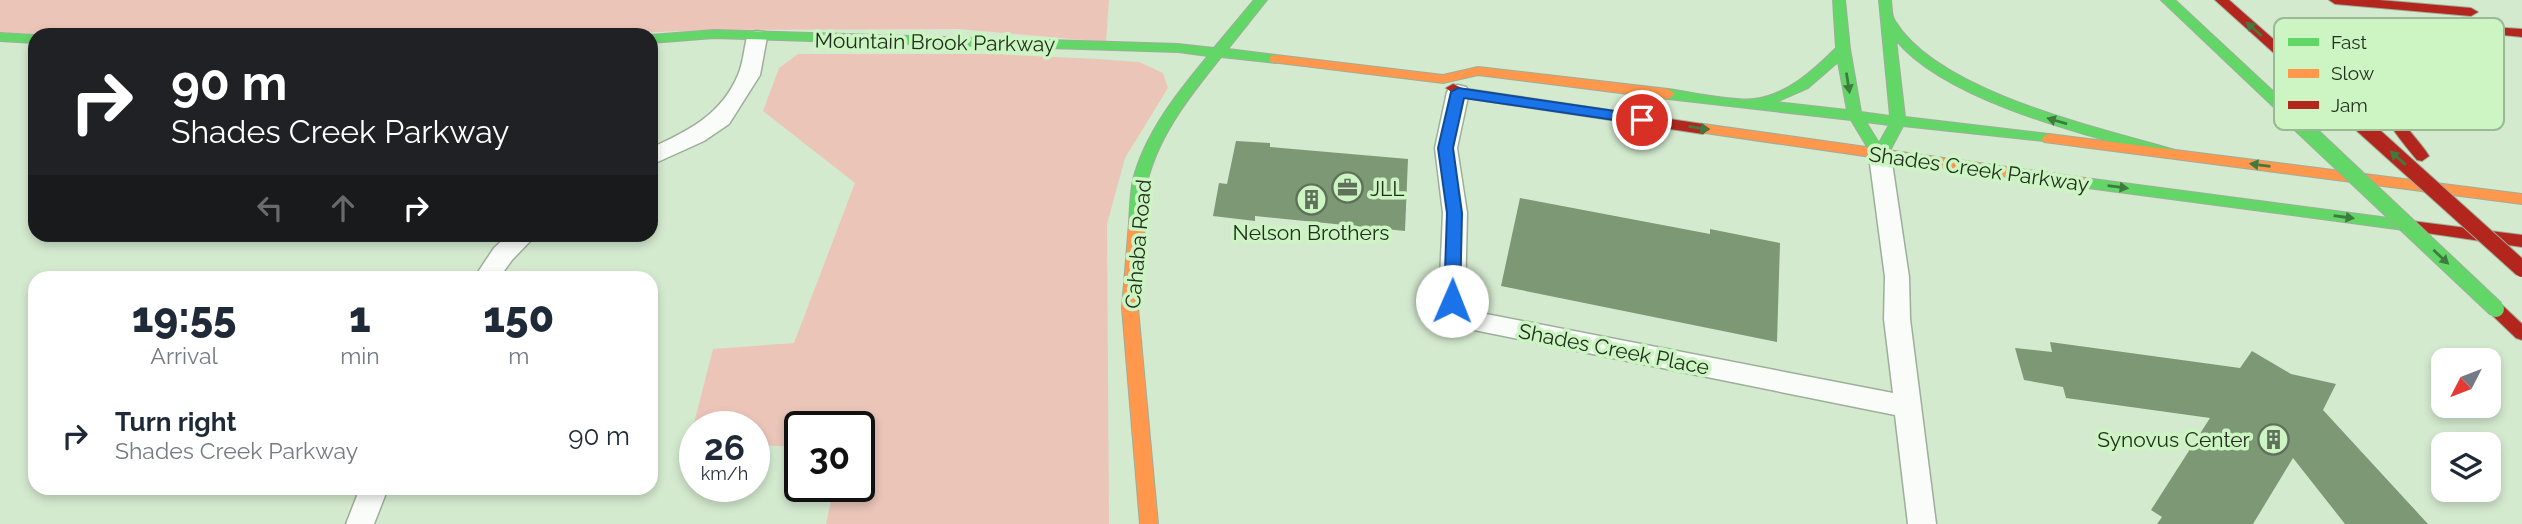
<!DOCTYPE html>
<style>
:root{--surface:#fff;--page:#f6f6f7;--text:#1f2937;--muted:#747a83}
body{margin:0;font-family:Raleway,sans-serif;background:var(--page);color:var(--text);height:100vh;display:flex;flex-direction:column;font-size:26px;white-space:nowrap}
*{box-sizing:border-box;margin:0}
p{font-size:23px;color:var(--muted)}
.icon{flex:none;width:38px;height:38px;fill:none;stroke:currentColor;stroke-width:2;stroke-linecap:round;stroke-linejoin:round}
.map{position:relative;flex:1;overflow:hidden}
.drawer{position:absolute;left:28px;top:271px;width:630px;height:224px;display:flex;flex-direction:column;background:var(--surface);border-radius:21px;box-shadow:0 4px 10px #0003}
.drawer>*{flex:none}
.hud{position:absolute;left:28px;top:28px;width:630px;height:214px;border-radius:21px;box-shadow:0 4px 10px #0003;background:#202124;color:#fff;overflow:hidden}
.needle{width:46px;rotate:228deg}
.buttons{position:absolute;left:2431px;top:348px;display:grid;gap:14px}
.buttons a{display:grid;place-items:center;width:70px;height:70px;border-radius:14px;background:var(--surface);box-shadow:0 4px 10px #0003;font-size:35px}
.speed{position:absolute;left:679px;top:411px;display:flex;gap:14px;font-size:35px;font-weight:700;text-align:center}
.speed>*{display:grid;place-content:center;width:91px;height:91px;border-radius:50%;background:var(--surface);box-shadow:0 4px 10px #0003;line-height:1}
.speed small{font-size:18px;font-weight:400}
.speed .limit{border:4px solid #111;border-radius:10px;background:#fff;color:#111}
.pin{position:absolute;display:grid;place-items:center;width:60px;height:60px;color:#fff;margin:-30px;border:4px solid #fff;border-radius:50%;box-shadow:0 2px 7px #0007}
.me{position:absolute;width:77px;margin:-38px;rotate:1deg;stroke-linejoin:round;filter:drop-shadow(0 0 5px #0008)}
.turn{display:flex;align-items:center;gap:24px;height:147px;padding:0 28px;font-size:32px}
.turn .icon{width:91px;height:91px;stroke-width:2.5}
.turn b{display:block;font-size:49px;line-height:60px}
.lanes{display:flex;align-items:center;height:66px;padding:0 28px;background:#0003;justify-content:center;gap:35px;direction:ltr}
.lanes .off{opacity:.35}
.eta{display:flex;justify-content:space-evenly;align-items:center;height:119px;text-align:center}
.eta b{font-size:42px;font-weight:800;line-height:49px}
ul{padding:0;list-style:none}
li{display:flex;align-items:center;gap:21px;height:91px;padding:0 28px}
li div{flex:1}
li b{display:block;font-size:26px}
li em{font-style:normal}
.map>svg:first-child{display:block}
.green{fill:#ebc5b8}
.building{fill:#7d9874}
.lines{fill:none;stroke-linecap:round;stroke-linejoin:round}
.street-casing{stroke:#9dae9a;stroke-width:3}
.fast-casing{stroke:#9dae9a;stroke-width:2}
.slow-casing{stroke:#9dae9a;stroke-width:2}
.jam-casing{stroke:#9dae9a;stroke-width:2}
.street{fill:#f9fcf8;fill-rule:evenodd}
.fast{fill:#63d668;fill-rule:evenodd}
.slow{fill:#ff974d;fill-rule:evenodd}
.jam{fill:#b3261e;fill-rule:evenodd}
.fast-bridge-casing{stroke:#9dae9a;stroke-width:18;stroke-linecap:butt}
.jam-bridge-casing{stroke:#9dae9a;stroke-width:18;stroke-linecap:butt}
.fast-bridge{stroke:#63d668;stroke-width:16}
.jam-bridge{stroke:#b3261e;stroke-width:16}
.oneway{fill:#3f7b3f}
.route{fill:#1a73e8;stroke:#114b97;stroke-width:2}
.labels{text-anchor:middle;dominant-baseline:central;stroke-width:7;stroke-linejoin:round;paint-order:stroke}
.street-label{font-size:21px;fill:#21301d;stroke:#cdf5c4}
.poi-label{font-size:21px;fill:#21301d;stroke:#cdf5c4;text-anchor:start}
.key{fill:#cdf5c4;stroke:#99ba92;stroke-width:2}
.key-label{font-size:19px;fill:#21301d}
</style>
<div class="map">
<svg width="2522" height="524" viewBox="0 0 2522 524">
<rect width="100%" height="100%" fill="#d4eacf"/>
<!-- green -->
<path class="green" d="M0,0h1109l-3,42 -148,-13 -249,1 -125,5h-524l-60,-3z
M798,54h194l106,5 41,3 24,11 5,15 -43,70 -18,66 2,300h-283l8,-37 25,-1v-59h-59v20l-46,-2v-18h-59v16h-6l24,-94 81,-6 61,-160 -92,-72 16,-43z"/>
<!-- building -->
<path class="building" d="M1236,141l34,2v4l138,12 -3,72 -150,-15v5l-42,-5 6,-33 8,1z
M1520,198l190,36v-5l70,14 -3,99 -276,-56z
M2050,342l190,26 12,-17 39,23 45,10 -13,26 105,114h-83l-52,-66 -40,66h-96l5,-7 -11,-7 59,-92 -144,-20 -3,-11 -39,-7 -9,-32 37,4z"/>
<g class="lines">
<defs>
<path id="street" d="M757,31l7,1 3,5 -7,38 -31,49 -25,17 -53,24v-17c37,-17 70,-33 87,-73 5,-11 6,-26 9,-38l3,-5z
M1458,85l8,2 3,5 -12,56 10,65 -2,85 16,15 412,80 -9,-74 1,-42 -16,-121 3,-5 8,-3 8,3 3,5 18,121 1,42 26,205h-28l-13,-109 -431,-87 -25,-27 4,-88 -8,-65 12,-56 3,-5z
M509,234h28l-25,26 -13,18h-25l20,-30z
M360,488h28l-14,36h-28z"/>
<path id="fast" d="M1254,0h13l-39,49 48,6 7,4 -7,4 -55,-6c-29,36 -61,76 -73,122 -3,14 -3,30 -3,44l-8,5 -8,-5c1,-14 1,-29 4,-43 12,-47 45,-88 75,-124l-30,-4 -464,-14 -63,5 -1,-8 64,-5 464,14 36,4z
M1833,0h12l5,49 11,63 29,4 -11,-116h12c1,7 0,15 4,21 43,71 204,107 280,129l2,3 -7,5c-76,-21 -224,-56 -274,-118l9,77 144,17 5,2 2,3 -2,3 -151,-16 -18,34h-10l-24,-40 -183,-21 -7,-5 7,-5c22,3 67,13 86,10 33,-4 60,-29 82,-51zM1838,62l9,48 -71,-8 32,-14zM1866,122l23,3 -10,18z
M2161,0h14l114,106 2,3 -2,3h-10z
M0,33l36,2 -1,8 -35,-2z
M2085,178l319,42 8,5 -8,5 -324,-43 -2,-4 2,-4z"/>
<path id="slow" d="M1276,55l167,20 35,-8 190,22 7,5 -7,5 -190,-24 -35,8 -172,-21 -2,-3 2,-3z
M1703,124l382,54 7,5 -7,5 -387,-56 -2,-3z
M2049,134l473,60v10l-478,-62 -2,-3 2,-3z
M1137,218l8,5 -7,85 20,216h-18l-18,-216 7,-85z"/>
<path id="jam" d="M2215,0h14l136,120 2,3 -2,3h-10z
M2329,0h50l92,8 7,4 -7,4 -136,-12z
M2458,25l64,4v8c-40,-4 -100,-15 -123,28 -8,15 -7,32 -1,47 7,17 22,29 31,44l-7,5 -5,-1c-12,-15 -25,-29 -32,-46 -23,-54 26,-84 73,-89z
M1453,84l9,4 241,36 7,5 -7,5 -245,-37 -12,-9z
M2404,220l118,15v12l-123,-18 -3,-4 3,-4z
M2496,303l6,2 20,19v16l-6,-2 -26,-25 -2,-4 2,-4z"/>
</defs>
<!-- street casing -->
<use href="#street" class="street-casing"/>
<!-- fast casing -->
<use href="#fast" class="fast-casing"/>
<!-- slow casing -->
<use href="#slow" class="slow-casing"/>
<!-- jam casing -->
<use href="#jam" class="jam-casing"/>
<!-- street -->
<use href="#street" class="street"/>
<!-- fast -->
<use href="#fast" class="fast"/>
<!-- slow -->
<use href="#slow" class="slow"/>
<!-- jam -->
<use href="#jam" class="jam"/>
<defs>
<path id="fast-bridge" d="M2284,109l212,200"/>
<path id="jam-bridge" d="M2360,123l162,146"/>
</defs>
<!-- fast-bridge casing -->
<use href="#fast-bridge" class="fast-bridge-casing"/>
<!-- jam-bridge casing -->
<use href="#jam-bridge" class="jam-bridge-casing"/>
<!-- fast-bridge -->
<use href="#fast-bridge" class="fast-bridge"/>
<!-- jam-bridge -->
<use href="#jam-bridge" class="jam-bridge"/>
</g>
<!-- one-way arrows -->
<defs><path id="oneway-solid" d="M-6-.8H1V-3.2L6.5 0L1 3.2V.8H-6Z" transform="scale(1.75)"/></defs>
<g class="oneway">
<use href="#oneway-solid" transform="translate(2254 29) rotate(-138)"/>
<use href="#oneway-solid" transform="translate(1848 83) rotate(81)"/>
<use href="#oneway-solid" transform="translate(2057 121) rotate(-164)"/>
<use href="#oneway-solid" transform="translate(1699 128) rotate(9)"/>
<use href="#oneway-solid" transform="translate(2398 158) rotate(-138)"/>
<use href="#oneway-solid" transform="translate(2260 165) rotate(-173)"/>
<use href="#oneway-solid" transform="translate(2118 187) rotate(7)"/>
<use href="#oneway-solid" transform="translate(2344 217) rotate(8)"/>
<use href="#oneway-solid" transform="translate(2441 257) rotate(43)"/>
</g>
<!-- route -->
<path class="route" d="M1458,88l184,27 7,5 -7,4 -178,-26 -11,50 9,65 -2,88 -8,6 -8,-6 3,-88 -9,-65 13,-56z"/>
<!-- icons -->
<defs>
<symbol id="office-ring" viewBox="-11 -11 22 22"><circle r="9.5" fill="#cdf5c4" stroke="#60715b" stroke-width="1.5"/><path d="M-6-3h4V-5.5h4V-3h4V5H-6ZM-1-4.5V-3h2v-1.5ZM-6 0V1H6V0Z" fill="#60715b"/></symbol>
<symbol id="building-ring" viewBox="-11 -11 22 22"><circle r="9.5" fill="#cdf5c4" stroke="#60715b" stroke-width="1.5"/><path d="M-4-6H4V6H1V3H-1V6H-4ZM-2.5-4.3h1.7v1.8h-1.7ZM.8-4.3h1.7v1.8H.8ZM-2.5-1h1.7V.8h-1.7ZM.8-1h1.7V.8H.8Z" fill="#60715b"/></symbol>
</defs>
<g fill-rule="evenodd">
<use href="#office-ring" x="1330" y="170" width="35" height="35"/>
<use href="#building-ring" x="1294" y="182" width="35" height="35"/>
<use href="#building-ring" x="2256" y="422" width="35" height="35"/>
</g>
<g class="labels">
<!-- street labels -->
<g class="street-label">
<text transform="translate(935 42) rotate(1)">Mountain Brook Parkway</text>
<text transform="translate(1979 169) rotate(8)">Shades Creek Parkway</text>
<text transform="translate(1138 244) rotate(-85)">Cahaba Road</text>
<text transform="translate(1614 349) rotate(11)">Shades Creek Place</text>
</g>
<!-- poi labels -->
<g class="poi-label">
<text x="1370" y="188">JLL</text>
<text x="1311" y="232" text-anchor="middle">Nelson Brothers</text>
<text x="2250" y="439" text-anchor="end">Synovus Center</text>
</g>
</g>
<!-- legend -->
<rect x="2274" y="18" width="230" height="112" rx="10" class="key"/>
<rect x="2288" y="38" width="31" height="8" fill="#63d668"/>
<rect x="2288" y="69" width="31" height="9" fill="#ff974d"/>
<rect x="2288" y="101" width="31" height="8" fill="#b3261e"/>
<g class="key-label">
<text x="2331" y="49">Fast</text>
<text x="2331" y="80">Slow</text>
<text x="2331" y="112">Jam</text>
</g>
</svg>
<div class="buttons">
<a><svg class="needle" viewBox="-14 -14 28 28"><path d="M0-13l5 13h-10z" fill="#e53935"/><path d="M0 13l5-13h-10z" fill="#747a83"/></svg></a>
<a><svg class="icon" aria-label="layers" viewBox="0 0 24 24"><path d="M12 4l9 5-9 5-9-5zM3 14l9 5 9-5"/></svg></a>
</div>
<div class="speed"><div>26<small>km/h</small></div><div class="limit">30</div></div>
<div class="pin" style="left:1642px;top:120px;background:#d93025"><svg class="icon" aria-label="arrive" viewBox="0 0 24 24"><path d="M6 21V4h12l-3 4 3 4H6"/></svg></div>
<svg class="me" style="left:1452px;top:301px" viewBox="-20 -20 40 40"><circle r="19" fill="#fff"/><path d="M0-13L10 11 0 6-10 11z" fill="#1a73e8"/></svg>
<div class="hud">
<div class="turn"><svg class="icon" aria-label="right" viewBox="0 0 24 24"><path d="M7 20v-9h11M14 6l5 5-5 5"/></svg><div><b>90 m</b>Shades Creek Parkway</div></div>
<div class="lanes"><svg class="icon off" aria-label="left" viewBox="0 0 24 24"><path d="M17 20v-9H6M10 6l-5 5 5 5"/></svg><svg class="icon off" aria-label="ahead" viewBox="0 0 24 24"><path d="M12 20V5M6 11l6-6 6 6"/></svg><svg class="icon" aria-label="right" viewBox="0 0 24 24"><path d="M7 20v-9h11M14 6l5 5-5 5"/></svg></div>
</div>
<section class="drawer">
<div class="eta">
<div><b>19:55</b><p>Arrival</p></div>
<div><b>1</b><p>min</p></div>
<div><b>150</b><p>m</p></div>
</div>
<ul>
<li><svg class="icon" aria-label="right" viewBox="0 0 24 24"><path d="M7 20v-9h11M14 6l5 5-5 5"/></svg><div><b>Turn right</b><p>Shades Creek Parkway</p></div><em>90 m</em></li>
</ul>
</section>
</div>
